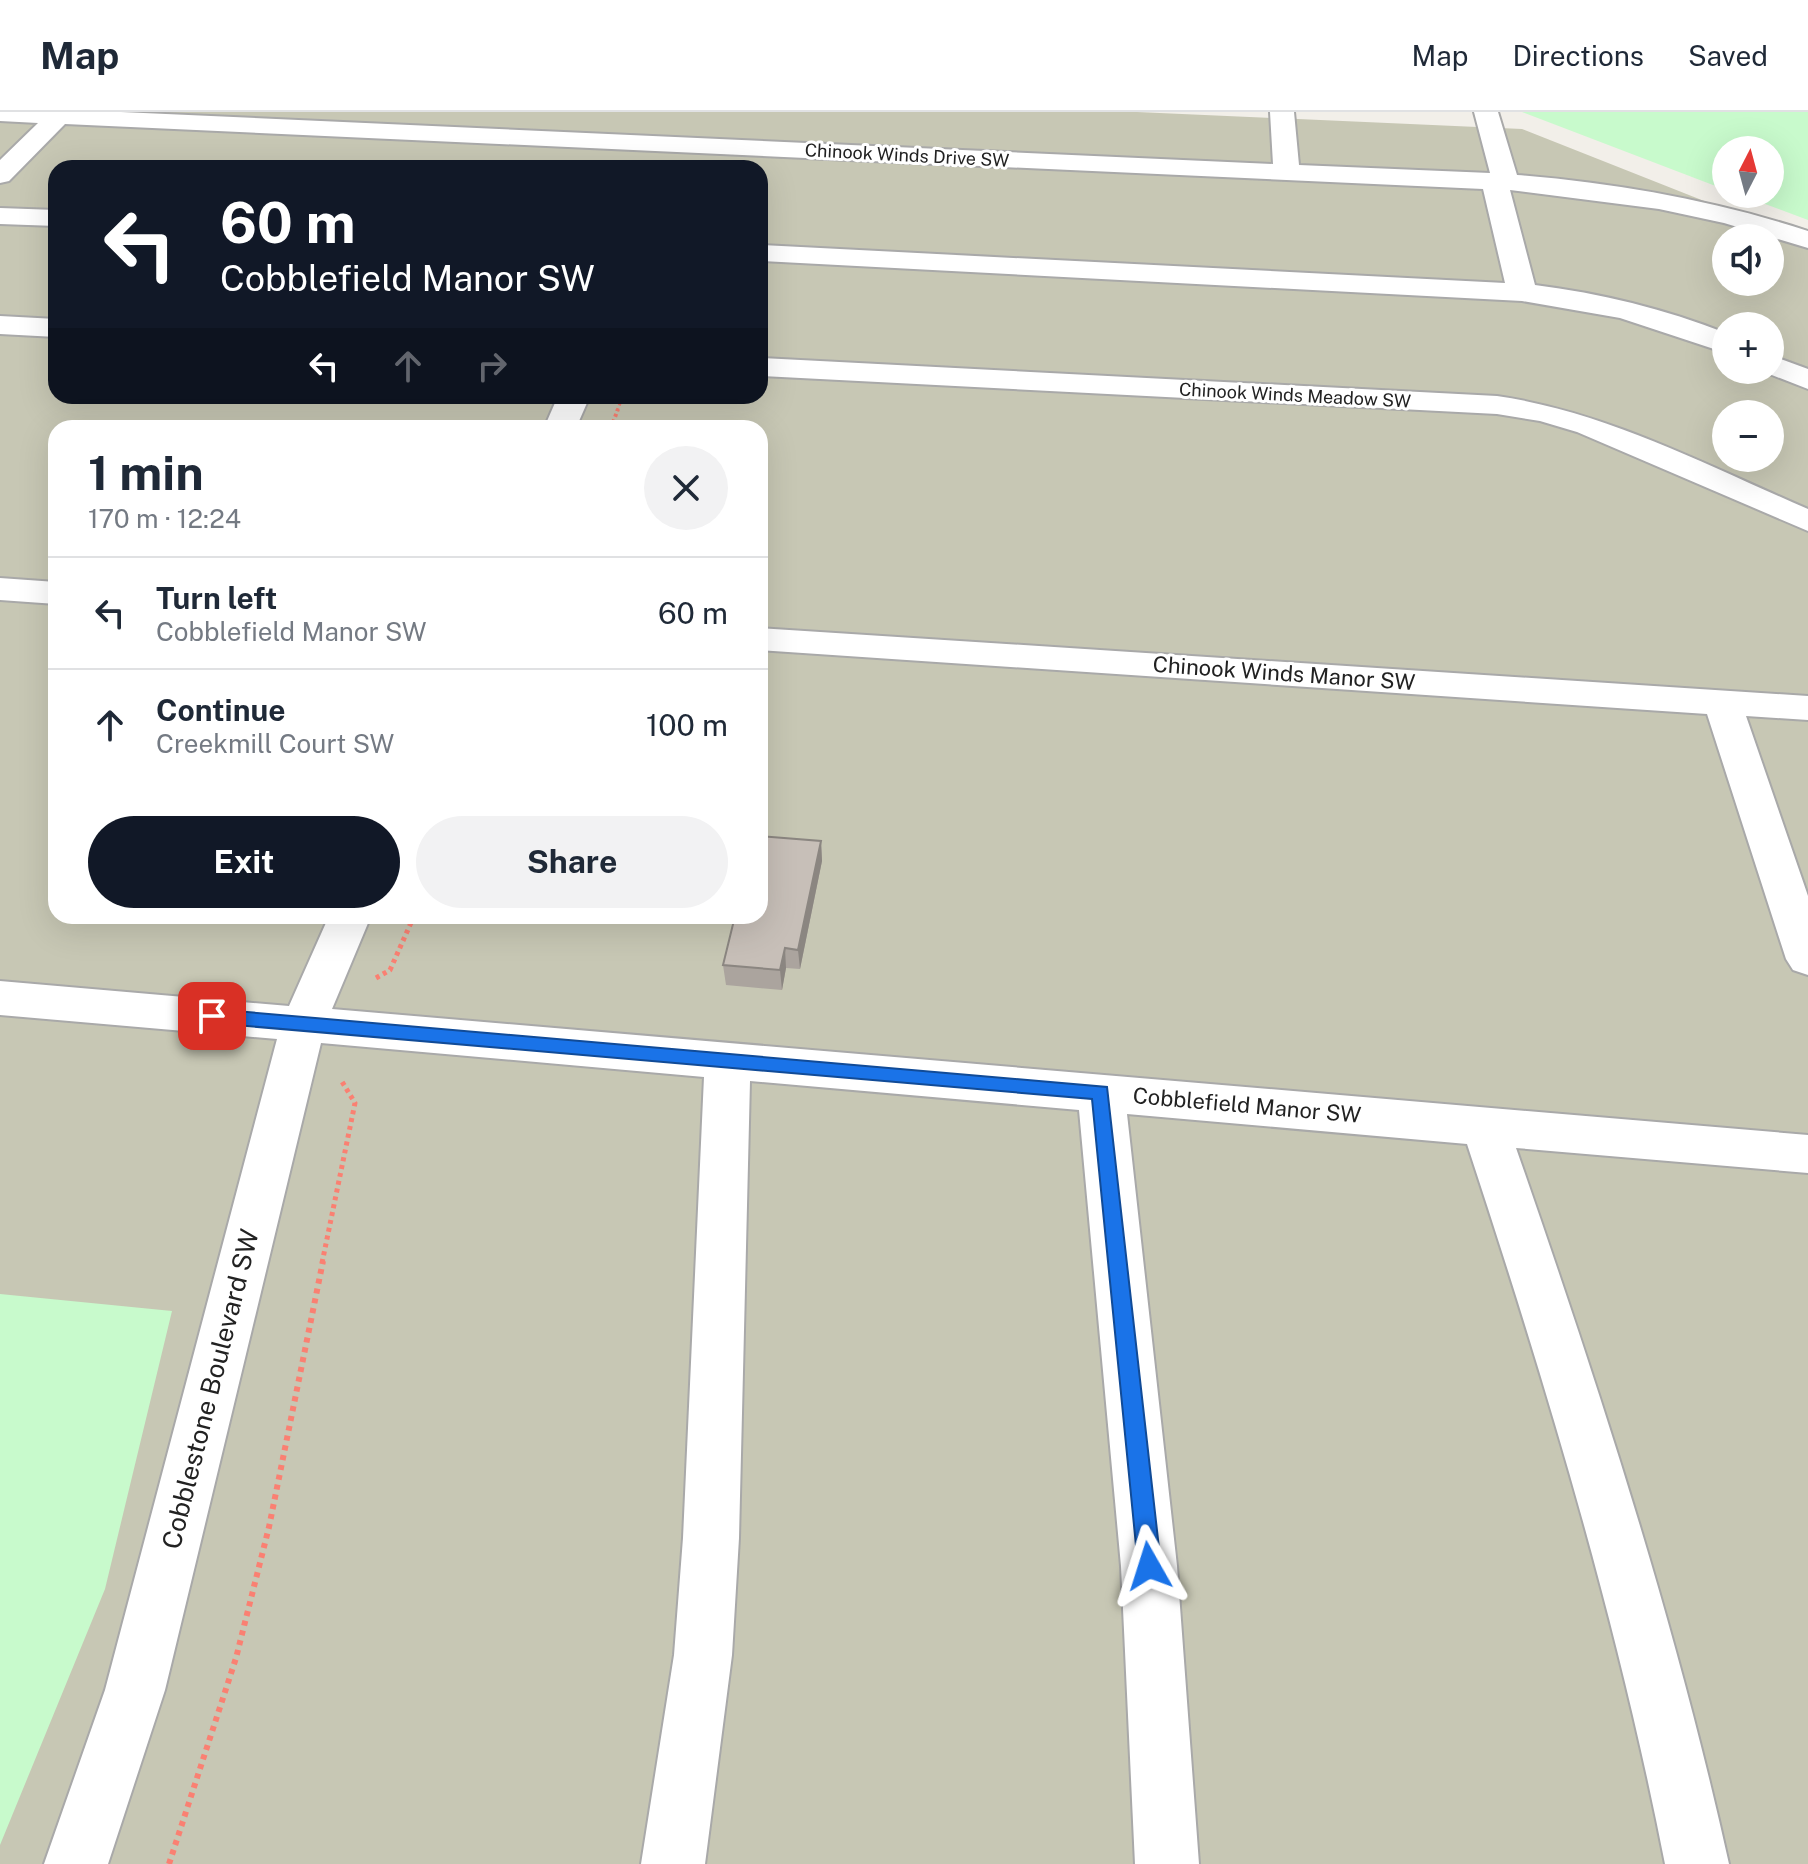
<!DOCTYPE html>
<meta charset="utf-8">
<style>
:root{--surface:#fff;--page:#f2f2f3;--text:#1f2937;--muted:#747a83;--line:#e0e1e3;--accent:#111827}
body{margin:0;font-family:"Public Sans",sans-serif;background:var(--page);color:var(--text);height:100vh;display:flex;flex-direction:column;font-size:30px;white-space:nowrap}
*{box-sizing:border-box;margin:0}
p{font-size:26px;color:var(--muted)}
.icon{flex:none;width:44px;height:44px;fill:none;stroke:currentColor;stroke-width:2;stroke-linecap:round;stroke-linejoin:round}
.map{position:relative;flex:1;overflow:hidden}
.drawer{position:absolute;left:48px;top:308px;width:720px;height:504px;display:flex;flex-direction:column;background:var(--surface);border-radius:24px;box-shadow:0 8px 32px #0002}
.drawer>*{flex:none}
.banner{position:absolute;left:48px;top:48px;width:720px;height:244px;border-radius:24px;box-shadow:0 8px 32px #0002;background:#111827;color:#fff;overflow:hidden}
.needle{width:52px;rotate:6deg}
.tools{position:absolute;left:1712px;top:24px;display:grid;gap:16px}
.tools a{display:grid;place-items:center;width:72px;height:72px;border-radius:50%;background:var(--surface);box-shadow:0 8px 32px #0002;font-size:40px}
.pin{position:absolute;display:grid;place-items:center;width:68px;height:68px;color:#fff;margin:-34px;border-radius:16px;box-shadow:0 4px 12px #0006}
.me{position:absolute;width:88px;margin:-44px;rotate:354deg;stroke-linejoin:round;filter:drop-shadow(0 0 6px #0008)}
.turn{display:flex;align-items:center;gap:28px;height:168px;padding:0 40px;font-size:36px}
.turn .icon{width:104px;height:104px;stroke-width:2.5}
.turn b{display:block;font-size:56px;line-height:68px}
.lanes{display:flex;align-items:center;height:76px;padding:0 40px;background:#0003;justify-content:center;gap:40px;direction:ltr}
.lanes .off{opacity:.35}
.round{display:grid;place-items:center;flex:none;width:84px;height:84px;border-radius:42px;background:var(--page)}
.summary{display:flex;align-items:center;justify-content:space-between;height:136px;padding:0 40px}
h1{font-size:48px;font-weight:700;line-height:60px}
.button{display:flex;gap:16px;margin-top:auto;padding:16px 40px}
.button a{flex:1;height:92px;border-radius:48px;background:var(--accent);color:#fff;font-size:32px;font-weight:700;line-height:92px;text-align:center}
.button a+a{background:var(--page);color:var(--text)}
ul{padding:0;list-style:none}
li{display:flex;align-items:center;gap:24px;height:112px;padding:0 40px;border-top:2px solid var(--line)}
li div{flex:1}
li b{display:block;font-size:30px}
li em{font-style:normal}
header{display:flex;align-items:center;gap:48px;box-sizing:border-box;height:112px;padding:0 40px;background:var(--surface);border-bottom:2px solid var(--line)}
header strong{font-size:38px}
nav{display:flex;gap:44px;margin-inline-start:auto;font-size:28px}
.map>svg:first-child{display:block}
.construction{fill:#c7c7b4;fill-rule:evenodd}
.park{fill:#c8facc}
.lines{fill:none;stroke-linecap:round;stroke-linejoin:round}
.minor-casing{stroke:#a9a9a9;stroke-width:4}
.path-far3{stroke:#fa8072;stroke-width:3;stroke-dasharray:3 3;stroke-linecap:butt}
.path-far2{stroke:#fa8072;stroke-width:4;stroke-dasharray:3 3;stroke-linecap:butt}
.path-far1{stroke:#fa8072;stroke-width:5;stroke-dasharray:4 4;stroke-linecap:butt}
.path{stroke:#fa8072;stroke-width:6;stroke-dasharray:5 5;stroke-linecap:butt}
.minor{fill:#fff;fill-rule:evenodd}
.wall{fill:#aba49e}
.shaded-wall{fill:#8b8681}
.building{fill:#c7bfb8;stroke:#8b8681;stroke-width:2}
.route{fill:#1a73e8;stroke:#114b97;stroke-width:2}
.labels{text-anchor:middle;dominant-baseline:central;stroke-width:6;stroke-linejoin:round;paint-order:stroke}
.far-street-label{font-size:18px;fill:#222;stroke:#fff}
.street-label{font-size:22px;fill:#222;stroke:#fff}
.near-street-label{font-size:26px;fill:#222;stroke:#fff}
</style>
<header>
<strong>Map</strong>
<nav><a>Map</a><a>Directions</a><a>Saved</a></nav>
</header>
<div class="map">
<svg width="1808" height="1752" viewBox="0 0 1808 1752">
<rect width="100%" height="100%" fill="#f2efe9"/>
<!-- construction -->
<path class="construction" d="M0,0h1137l385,17 286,113v1622h-1808zM56,56h704v228h-704zM1726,126h44v44h-44zM1726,214h44v44h-44zM1726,302h44v44h-44zM56,316h704v488h-704z"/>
<!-- park -->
<path class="park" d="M1522,0h286v108l-70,-26h32v-44h-44v40z
M0,1182l172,17 -67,278 -105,256z"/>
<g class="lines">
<defs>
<path id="minor" d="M0,0h121l1152,52 -3,-52h24l5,53 191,8 -16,-61h24l19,63c99,8 196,25 291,56v17l-84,-25 -65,-14 -149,-19 25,95c65,8 130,24 191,48v20l-106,-35 -98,-17 -762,-40v-16l745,38 -22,-94 -1418,-65 -56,57 -9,2v-23l38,-37 -38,-2z
M0,96l56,2v16l-56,-2z
M0,204l56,3v18l-56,-3z
M1770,243l38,14v20l-49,-19h11z
M760,246l737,38c110,16 209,69 311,113v22l-231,-99 -37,-11 -43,-7 -737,-38z
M558,284h32l-14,32h-32z
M0,466l56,4v22l-56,-4z
M760,516l1048,68v24l-62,-4 62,180v79l-15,-5 -7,-11 -79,-245 -947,-64z
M329,804h42l-39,93 1476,126v38l-292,-25c82,236 159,472 213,716h-64c-48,-245 -120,-483 -198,-720l-340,-30 50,452 22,298h-64l-14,-298 -42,-456 -329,-29 -11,457 -7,117 -27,209h-64l33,-209 9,-117 21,-461 -383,-34 -156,647 -57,174h-64l61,-174 172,-651 -277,-24v-34l289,25z"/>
</defs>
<!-- minor casing -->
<use href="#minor" class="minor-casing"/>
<!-- path-far3 -->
<path class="path-far3" d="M617,299l6,-15"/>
<!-- path-far2 -->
<path class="path-far2" d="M611,316l7,-19"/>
<!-- path-far1 -->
<path class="path-far1" d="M376,866l14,-8 24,-54
M322,1151l33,-160 -14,-23"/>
<!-- path -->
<path class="path" d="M169,1752l67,-206 33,-131 54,-266"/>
<!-- minor -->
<use href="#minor" class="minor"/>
</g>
<!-- wall -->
<path class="wall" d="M821,729l1,20 -22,108 -14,-1 -4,22 -56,-5 -3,-20z"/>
<!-- shaded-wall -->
<path class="shaded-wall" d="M821,729l1,20 -22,108 -2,-19z
M785,836l1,20 -4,22 -2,-20z"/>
<!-- building -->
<path class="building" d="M760,724l61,5 -23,109 -13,-2 -5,22 -57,-5 12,-49h25z"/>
<!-- route -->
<path class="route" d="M212,897l895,78 54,479 -3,8 -9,3 -8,-3 -3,-8 -46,-467 -880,-76 -9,-7z"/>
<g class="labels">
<!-- far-street labels -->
<g class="far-street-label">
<text transform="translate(907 43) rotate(3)">Chinook Winds Drive SW</text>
<text transform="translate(1295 283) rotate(3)">Chinook Winds Meadow SW</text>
</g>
<!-- street labels -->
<g class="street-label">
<text transform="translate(1284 561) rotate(4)">Chinook Winds Manor SW</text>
<text transform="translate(1247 993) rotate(5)">Cobblefield Manor SW</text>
</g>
<!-- near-street labels -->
<g class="near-street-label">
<text transform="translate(210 1277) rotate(-76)">Cobblestone Boulevard SW</text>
</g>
</g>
</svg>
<div class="tools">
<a><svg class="needle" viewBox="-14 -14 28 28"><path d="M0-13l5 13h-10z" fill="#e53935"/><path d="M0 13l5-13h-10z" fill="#747a83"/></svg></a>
<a><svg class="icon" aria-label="sound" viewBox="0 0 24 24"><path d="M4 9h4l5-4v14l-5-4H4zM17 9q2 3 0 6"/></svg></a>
<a>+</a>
<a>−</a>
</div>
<div class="pin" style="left:212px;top:904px;background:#d93025"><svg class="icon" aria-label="arrive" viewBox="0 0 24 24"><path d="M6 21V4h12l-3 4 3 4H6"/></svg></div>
<svg class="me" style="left:1149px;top:1454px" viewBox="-20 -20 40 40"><path d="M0-17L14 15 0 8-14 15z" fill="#1a73e8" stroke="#fff" stroke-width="4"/></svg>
<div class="banner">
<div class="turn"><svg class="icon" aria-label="left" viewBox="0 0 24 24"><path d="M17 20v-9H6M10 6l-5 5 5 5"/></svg><div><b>60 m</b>Cobblefield Manor SW</div></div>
<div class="lanes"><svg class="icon" aria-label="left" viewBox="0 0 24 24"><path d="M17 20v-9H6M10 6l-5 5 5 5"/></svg><svg class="icon off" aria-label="ahead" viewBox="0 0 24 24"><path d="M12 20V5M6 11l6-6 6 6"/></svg><svg class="icon off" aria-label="right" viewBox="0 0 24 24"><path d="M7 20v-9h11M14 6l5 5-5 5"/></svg></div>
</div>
<section class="drawer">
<div class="summary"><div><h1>1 min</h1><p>170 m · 12:24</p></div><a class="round"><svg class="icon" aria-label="close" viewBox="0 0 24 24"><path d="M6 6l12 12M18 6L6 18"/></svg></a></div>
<ul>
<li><svg class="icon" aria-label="left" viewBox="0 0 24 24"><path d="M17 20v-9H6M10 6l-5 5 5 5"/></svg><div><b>Turn left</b><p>Cobblefield Manor SW</p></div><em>60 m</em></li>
<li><svg class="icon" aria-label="ahead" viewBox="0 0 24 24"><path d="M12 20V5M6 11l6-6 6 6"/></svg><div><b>Continue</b><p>Creekmill Court SW</p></div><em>100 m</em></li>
</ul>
<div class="button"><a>Exit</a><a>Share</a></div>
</section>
</div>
